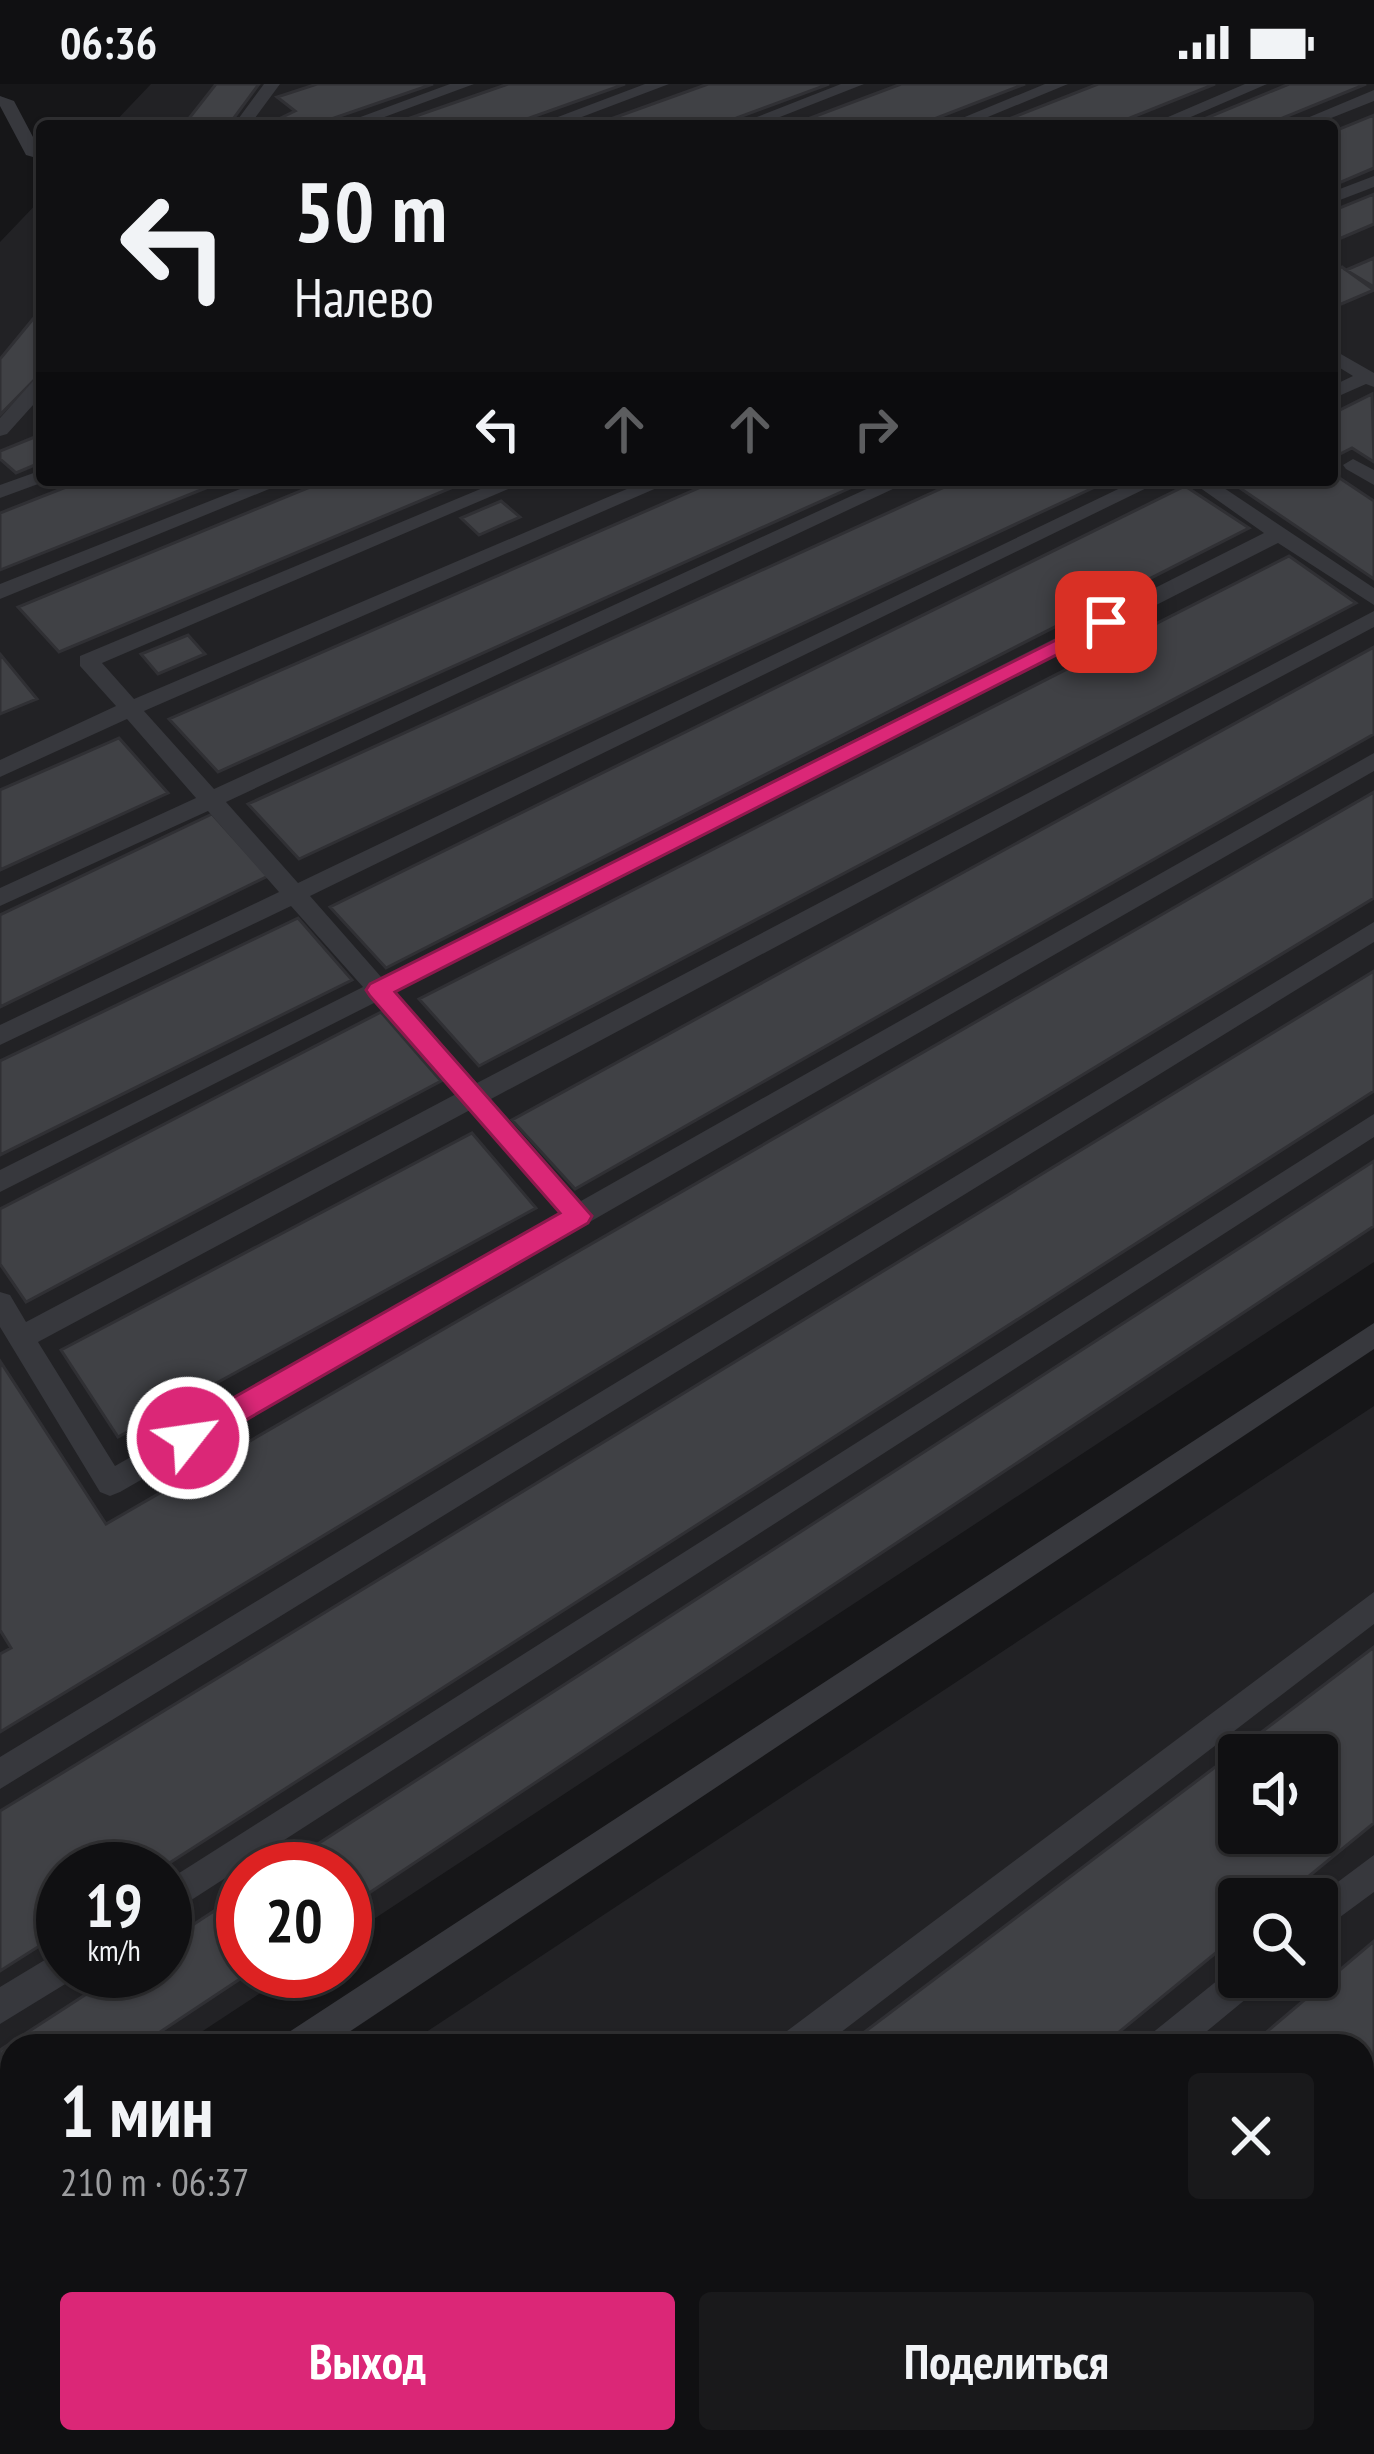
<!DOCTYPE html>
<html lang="ru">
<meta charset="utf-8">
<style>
:root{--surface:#101012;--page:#19191b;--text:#f1f3f6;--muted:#9c9d9f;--line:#303032;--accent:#db2777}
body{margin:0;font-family:"PT Sans Narrow",sans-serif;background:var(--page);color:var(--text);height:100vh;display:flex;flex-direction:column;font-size:45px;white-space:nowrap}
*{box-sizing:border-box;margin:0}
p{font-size:39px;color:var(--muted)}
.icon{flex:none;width:66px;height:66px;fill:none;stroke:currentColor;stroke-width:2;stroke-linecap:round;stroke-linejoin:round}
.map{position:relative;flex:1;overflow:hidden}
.details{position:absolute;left:0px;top:1950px;width:1374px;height:420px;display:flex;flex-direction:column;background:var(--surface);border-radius:36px 36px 0 0;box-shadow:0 3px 9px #0004,0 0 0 3px var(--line)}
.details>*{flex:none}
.top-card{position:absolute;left:36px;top:36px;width:1302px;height:366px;border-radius:12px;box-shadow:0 3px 9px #0004,0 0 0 3px var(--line);background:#101012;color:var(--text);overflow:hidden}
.controls{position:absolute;left:1218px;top:1650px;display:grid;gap:24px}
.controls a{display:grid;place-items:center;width:120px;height:120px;border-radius:12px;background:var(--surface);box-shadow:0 3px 9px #0004,0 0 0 3px var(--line);font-size:60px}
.speed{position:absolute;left:36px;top:1758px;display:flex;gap:24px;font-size:60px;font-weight:700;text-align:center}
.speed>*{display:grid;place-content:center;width:156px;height:156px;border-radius:50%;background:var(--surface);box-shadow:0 3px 9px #0004,0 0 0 3px var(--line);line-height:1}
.speed small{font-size:30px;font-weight:400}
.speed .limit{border:18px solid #d22;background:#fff;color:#111}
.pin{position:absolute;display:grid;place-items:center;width:102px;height:102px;color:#fff;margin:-51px;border-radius:24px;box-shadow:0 6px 18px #0006}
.me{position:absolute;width:132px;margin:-66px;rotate:60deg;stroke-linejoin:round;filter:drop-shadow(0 0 9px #0008)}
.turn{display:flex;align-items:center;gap:42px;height:252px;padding:0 60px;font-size:54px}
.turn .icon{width:156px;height:156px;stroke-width:2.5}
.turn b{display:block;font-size:84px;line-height:102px}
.lanes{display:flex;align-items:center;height:114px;padding:0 60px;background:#0003;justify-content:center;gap:60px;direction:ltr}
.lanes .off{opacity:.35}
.round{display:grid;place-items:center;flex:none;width:126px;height:126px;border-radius:12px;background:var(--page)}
.headline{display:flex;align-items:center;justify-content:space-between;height:204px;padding:0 60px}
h1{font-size:72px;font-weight:600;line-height:90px}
.cta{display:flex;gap:24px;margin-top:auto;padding:24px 60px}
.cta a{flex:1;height:138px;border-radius:12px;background:var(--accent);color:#fff;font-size:48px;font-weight:600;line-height:138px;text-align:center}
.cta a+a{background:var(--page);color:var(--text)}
.status{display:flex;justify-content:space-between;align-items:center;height:84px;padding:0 60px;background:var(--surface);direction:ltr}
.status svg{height:33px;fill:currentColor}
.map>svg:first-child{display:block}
.built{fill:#222225;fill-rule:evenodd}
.building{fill:#404145;stroke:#303034;stroke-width:3;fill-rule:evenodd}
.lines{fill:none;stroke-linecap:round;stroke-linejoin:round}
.service{fill:#37383d;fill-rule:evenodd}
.route{fill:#db2777;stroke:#8e194d;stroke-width:3}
</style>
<div class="status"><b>06:36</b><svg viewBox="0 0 49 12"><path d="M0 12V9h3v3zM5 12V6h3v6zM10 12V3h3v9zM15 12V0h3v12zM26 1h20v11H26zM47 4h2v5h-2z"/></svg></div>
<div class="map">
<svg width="1374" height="2370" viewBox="0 0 1374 2370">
<rect width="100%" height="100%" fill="#161618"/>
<!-- built -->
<path class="built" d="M151,0h1223v1178l-1029,676v-69h-102v102h51l-114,75h-168v110l-12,8v-1922l42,-44v282h1290v-354h-1221zM63,1785h102v102h-102z
M1374,1322v1048h-1374v-141l12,-7v136h1350v-396h-957zM1239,1671h78v78h-78zM1239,1815h78v78h-78z"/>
<!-- building -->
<path class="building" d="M216,0h43l-31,42h-45z
M317,0h116l-122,42h-47l31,-15 -18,-14z
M508,0h117l-118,42h-120z
M708,0h121l-114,42h-124z
M901,0h124l-109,42h-127z
M1098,0h117l-105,42h-119z
M1289,0h77l-103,42h-76z
M1374,31v53l-42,18v-54z
M1374,110v30l-42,18v-31z
M1374,174v29l-28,-17z
M1342,183l32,23 -42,18v-36z
M42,224v64l-42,43v-56z
M1372,310l2,68 -22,-14 -20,10v-44z
M42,350v28l-26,11 -16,-14v-8z
M1332,389l42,28v78l-146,-99h104z
M84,396h142l-226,90v-57z
M327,396h143l-411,172 -41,-45z
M717,396h151l-650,292 -49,-53z
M960,396h150l-811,379 -51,-55z
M1185,402l64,42 -863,440 -56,-61z
M501,417l19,16 -41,18 -18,-17z
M1289,472l67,47 -877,463 -60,-67z
M188,551l17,19 -47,20 -17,-20z
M1374,563v87l-799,455 -63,-69z
M0,570l37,45 -37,15z
M119,654l49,55 -168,77v-80z
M1374,708v106l-1374,834v-78l11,-6 -11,-18v-269l106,163z
M212,730l56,62 -268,131v-92z
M298,834l54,62 -352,175v-94z
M1374,887v120l-1214,778h-97v62l-63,40v-160z
M381,928l60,69 -415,221 -26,-38v-55z
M472,1049l64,75 -418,229 -57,-87z
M1374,1077v65l-1029,683v-40h-66z
M1374,1563v176l-93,76h-42v35l-137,112h-256zM1239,1671h78v78h-78z
M243,1808v79h9l-113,75h-127v84l-12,8v-88l122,-79h43v-28z
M1374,1857v220l-12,11v-126h-112z
M1374,2205v87l-12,11v-87z
M322,2358h297l-15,12h-298z
M785,2358h274l-13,12h-275z
M1217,2358h59l9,12h-81z"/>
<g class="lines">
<!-- service -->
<path class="service" d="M264,0h16l-31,42h-16z
M450,0h24l-114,42h-24z
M645,0h24l-111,42h-24z
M841,0h23l-107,42h-23z
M1045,0h23l-102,42h-23z
M1245,0h22l-97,42h-23z
M1374,6v11l-63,25h-23z
M0,12l14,5 28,53 -2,5 -14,-4 -26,-49z
M1374,92v11l-42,16v-11z
M1332,265l42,24v14l-8,-3 -34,15v-13l21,-10 -21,-13z
M42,293v18l-35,39 -7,2v-18l35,-39z
M1353,375l21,11v15l-28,-16 -3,-4z
M42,386v10h7l-49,18v-13z
M263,396h28l-291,119v-15z
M502,396h27l-427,183 32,36 514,-219h27l-531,231 70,78 672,-309h26l-686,322 72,81 839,-403h26l-853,416 72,82 882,-445 -75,-53h23l162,108v17l-96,-62 -882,449 81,91 897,-472v16l-883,472 90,102 793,-448v18l-1254,721 -10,4 -10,-4 -100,-165v-35l10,3 16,27 430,-228 -80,-92 -376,190v-22l363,-183 -72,-81 -291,139v-20l279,-133 -71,-81 -208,95v-18l196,-90 -69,-79 -127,58v-17l116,-54 -36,-40v-10zM470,1026l90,103 -445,253 -77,-124z
M1374,838v20l-1374,847v-32z
M1374,1030v23l-1209,780v-35z
M1374,1239v26l-1046,697h-47l5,-12z
M1374,1508v32l-551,422h-45l5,-12z
M1374,1771v37l-57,42 -2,-35z
M63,1865v22h15l-3,7 -75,46v-37z
M1239,1879v14h24l-5,12 -69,57h-43l5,-12z
M12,2133v39l-12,5v-39z
M1374,2148v42l-12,5v-42z
M1374,2350v20h-20l5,-12z
M245,2358h48l-5,12h-48z
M656,2358h48l-5,12h-48z
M1137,2358h47l-5,12h-47z"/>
</g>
<!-- route -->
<path class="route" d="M1106,531l7,2v9l-718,366 197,224 -4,7 -389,224 -11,4 -10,-4 -4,-9 4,-9 382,-216 -190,-217 -4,-6 4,-6z"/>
</svg>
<div class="controls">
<a><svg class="icon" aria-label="sound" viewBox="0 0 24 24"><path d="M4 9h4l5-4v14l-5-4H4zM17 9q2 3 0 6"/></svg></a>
<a><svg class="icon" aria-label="search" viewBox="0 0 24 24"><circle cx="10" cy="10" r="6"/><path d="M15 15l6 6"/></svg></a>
</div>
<div class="speed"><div>19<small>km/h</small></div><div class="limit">20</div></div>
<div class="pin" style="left:1106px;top:538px;background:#d93025"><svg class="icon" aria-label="arrive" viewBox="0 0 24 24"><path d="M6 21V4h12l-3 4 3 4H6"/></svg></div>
<svg class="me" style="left:188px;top:1354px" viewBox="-20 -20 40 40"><circle r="17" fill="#db2777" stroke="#fff" stroke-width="3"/><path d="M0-11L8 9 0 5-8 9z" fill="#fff"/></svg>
<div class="top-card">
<div class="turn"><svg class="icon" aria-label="left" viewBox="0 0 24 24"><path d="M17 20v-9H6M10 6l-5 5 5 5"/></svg><div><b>50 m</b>Налево</div></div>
<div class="lanes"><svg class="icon" aria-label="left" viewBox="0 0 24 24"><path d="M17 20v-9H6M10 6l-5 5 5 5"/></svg><svg class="icon off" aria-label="ahead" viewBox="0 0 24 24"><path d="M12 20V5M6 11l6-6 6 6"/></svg><svg class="icon off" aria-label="ahead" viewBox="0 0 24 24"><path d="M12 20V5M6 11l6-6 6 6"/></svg><svg class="icon off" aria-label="right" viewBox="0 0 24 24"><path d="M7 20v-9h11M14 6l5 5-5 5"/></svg></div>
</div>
<section class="details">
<div class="headline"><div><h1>1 мин</h1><p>210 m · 06:37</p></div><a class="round"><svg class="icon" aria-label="close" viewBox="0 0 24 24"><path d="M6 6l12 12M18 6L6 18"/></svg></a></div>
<div class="cta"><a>Выход</a><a>Поделиться</a></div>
</section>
</div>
